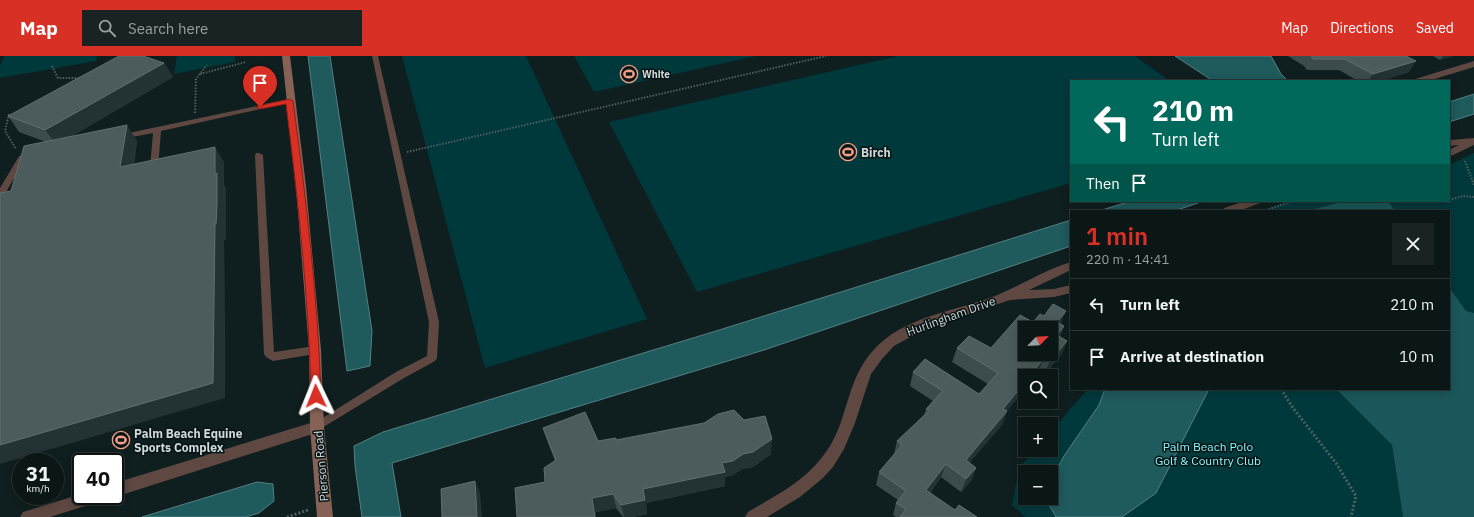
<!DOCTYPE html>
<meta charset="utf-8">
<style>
:root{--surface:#0b1616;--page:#192323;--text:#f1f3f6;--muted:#9a9fa1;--line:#2b3535;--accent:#d93025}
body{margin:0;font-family:"IBM Plex Sans",sans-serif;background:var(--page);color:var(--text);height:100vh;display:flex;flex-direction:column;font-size:15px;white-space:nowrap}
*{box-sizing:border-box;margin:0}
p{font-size:13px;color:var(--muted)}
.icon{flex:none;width:22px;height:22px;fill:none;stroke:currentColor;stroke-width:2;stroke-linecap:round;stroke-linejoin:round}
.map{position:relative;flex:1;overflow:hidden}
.sheet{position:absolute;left:1070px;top:154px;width:380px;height:180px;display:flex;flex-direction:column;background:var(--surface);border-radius:0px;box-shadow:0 2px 10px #0003,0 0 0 1px var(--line)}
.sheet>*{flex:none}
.top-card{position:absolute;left:1070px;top:24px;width:380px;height:122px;border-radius:0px;box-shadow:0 2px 10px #0003,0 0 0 1px var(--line);background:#00695c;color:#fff;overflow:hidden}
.needle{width:26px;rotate:65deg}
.controls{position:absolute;left:1018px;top:265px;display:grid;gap:8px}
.controls a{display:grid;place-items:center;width:40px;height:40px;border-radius:0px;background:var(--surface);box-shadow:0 2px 10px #0003,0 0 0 1px var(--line);font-size:20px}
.speed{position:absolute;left:12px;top:397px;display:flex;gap:8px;font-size:20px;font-weight:700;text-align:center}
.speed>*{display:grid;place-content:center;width:52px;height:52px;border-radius:50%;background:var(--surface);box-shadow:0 2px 10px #0003,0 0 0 1px var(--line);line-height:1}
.speed small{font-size:10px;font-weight:400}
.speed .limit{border:2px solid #111;border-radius:6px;background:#fff;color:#111}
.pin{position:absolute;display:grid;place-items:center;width:34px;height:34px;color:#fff;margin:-41px -17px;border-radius:50% 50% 50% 0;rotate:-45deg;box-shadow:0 0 4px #0007}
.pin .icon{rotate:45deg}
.me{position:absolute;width:44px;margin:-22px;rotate:358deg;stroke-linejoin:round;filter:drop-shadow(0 0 3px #0008)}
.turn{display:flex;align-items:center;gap:14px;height:84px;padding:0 16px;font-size:18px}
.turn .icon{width:52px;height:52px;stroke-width:2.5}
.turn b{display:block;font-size:28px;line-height:34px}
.then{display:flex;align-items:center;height:38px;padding:0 16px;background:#0003;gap:8px;font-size:15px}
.round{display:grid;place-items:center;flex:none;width:42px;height:42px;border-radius:0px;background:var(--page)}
.overview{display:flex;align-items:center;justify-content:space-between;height:68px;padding:0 16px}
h1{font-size:24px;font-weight:600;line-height:30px;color:var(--accent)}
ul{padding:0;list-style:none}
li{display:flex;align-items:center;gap:12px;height:52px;padding:0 16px;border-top:1px solid var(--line)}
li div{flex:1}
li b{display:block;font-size:15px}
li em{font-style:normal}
header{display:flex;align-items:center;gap:24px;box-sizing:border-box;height:56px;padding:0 20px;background:var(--accent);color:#fff}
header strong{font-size:19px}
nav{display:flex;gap:22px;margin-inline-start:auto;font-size:14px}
.search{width:280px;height:36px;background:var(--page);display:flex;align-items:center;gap:10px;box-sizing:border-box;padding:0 14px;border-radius:0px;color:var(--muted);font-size:15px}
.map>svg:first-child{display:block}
.green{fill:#00393c;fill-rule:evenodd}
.forest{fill:#1b575a}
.water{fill:#1f5a5d;stroke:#548082}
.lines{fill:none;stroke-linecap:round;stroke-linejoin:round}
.path-far1{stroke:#525f5f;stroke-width:2;stroke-dasharray:1.5 1.5;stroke-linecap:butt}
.path{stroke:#525f5f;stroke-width:3;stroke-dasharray:2 2;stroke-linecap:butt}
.lane{fill:#5f4841;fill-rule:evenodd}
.street{fill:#5f4841;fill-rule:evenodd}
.secondary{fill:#866256;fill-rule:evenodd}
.wall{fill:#3c4c4c}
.shaded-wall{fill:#233333}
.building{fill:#4c5b5b;stroke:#616f6f;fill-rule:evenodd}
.route{fill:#d93025;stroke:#8d1f18}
.labels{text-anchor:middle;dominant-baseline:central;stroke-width:3;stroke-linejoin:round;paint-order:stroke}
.far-poi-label{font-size:10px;font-weight:bold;fill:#d0d9d9;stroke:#071415;text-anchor:start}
.poi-label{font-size:12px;font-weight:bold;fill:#d0d9d9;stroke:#071415;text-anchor:start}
.street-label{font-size:12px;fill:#d0d9d9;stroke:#071415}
.park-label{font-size:12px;fill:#85f8fd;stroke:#071415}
</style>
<header>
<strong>Map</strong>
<div class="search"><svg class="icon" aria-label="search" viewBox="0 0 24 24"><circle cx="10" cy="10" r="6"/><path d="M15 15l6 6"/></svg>Search here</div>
<nav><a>Map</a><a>Directions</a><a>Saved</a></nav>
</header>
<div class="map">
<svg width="1474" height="461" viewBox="0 0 1474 461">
<rect width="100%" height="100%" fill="#0f1e1e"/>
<!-- green -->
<path class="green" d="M4,0h93l-1,5 -96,17v-11z
M177,0h58v6l-61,12z
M402,0h124l121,263 -162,49z
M574,0h182l-162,36z
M898,0h237l35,25h-99v102l-374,109 -88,-170z
M1474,97v160l-8,-1 -17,-25v-76h-54l-7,-10h61v-36z
M1290,145h55l-38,10h-47z
M1088,333h248l56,56 11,72h-378l-13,-12 7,-37 16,-18h16v-19zM1025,416h26v26h-26z"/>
<!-- forest -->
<path class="forest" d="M1345,145h43l7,10h-88z
M1449,231l17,24 8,2v204h-71l-11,-72 -56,-56h113z"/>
<!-- water -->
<path class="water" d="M308,0h22l42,275 -2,35 -23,5z
M1175,0h96l10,18 7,7h-75z
M1474,38v20l-25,8v-20z
M1131,145h73l-30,10h-75z
M1071,164v26l-307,104 -372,113 9,54h-39l-7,-51 -1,-20 29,-14 333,-101z
M1105,333h104l-53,104 -34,24h-66l-8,-14v-5h3v-18l13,-24 35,-51z
M257,426l16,2 1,17 -15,12 -13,4h-104z"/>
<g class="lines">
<!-- path-far1 -->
<path class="path-far1" d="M52,10l6,12h24
M200,18l46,-12
M195,57l1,-34 11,-14
M9,58l-4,17 11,18
M407,96l419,-96
M1465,105l9,24
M1449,144l14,-4 11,1
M1425,145h16
M1263,155l31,-10"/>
<!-- path -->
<path class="path" d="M1281,333l12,19 43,55 20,33 -5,21
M287,461l21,-7"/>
<!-- lane -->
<path class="lane" d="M372,0h6l61,266 -2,36 -2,3 -31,17 -87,53 -4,-1 -1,-3 1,-3 83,-52 31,-16 2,-34z
M290,43l2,1v2l-131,29 -3,37 -4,2 -4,-2 3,-35 -31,6 -4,-2 1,-2z
M256,97h3l4,2 11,197 41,-6 3,1 2,3 -2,3 -3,1 -42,7 -7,-4 -2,-3 -9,-199z
M27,99l4,2 -6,3 -22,37 -3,1v-10l18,-30 1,-2z"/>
<!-- street -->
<path class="street" d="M1474,5v6l-46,14h-15l2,-2z
M1474,82v7l-25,12v-7l10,-5 -10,1v-6z
M1245,145h16l-1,2 -21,8h-16l1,-3z
M1071,206v8l-42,20 25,-1 17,-4v8l-17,4 -44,3 -85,29 -31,17 -12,13 -11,15 -16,49 -11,26 -11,18 -10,11 -23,19 -33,20h-22l3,-5c41,-24 76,-41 93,-90 8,-24 13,-49 30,-69 32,-39 88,-41 131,-60 23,-10 45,-24 69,-31z
M317,365l5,2 2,4 -2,4 -207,66 -2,-1h2v-13z
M81,438v2h22l-2,5 -51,16h-30l3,-5z"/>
<!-- secondary -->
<path class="secondary" d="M282,0h8l16,130 15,164 3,77 9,90h-16l-7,-90 -1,-77 -13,-164z"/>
</g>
<!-- wall -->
<path class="wall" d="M1288,0h118l3,16 -29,9h-22l-19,-11h-32l-3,-4z
M1433,0h20l-13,4z
M164,7l9,14 -101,59 65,5 -3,23 90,-2v23l2,4v50l-2,1 1,158 -179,-256 -27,-10 -11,-16z
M1066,255l-6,13 4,2 -4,11 7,4 -6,14 -17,20 -6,-3 -31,39 -5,14 -33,37 7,6 -5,13 -10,11 -20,-15 -11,16 25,17 22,7h-81l-3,-2 3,-12 2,-3 -22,-15 3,-13 15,-18 3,-13 27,-26 2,-6 7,-8 -23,-15 3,-14 66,22 9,-10 -36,-22 5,-14h34l53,-32z
M543,372l55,13 18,-1 155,14 -18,13 -11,2 -9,6 -8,2v9l-79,17 1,11 -14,3h-10l-7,-9 -20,4v5h-79l28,-35 10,-21 -7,-18z"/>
<!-- shaded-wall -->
<path class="shaded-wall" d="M1443,0h10l-13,4z
M1416,5l-7,11 -29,9h-12l5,-7z
M164,7l9,14 -116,68 -12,-15z
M127,69l10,16 -6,42 -11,-16z
M215,91l9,15v23l2,4v50l-2,1 1,158 -225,66v-19l215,-271z
M1066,255l-6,14 -3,-3z
M1064,270l-6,14 -1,-5z
M1067,285l-6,14 -17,20 6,-14z
M1044,302l-6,14 -3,4h-5z
M1025,326v6l-20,26 2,-3 -5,14 -41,48 5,-13 37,-51z
M772,383l-1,15 -18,13 -11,2 -9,6 -8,2v9l-79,17 1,11 -14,3h-9l-3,-12 22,-16 79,-26 21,-9z
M946,408l-5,13 -19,26 4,-13z
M976,412l-5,13 -10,11 5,-13z
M475,425l5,12 2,24h-5z
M613,438l3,14 -20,4v5h-1l-3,-19z"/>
<!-- building -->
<path class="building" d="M119,0h24l21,7 -119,67 -37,-14z
M1311,0h95l10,5 -43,13 -28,-15h-32z
M127,69l-7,42 95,-20v27l2,-1v32l-1,19h-1l-2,159 -213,62v-252l11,-2 13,-45z
M1053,248l13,7 -9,11 7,4 -7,9 10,6 -17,20 -6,-3 -14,18h-5v6l-22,27 4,2 -41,49 10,8 -10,11 -20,-15 -20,26 29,20 4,-5 18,12h-77l6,-8 -10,-6 10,-12 -27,-19 23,-27 -5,-4 32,-30 -3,-2 17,-18 -30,-19 12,-13 54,35 19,-21 -41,-25 12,-12 22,12 29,-33 13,7 7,-8 4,2zM1025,272h26v26h-26z
M734,354l10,10 21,-4 7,23 -19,13 -10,2 -10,7 -11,2 3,9 -82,17 2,11 -24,5 -8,-11 -21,4 3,19h-78l-2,-29 30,-6 -1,-14 12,-8 -13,-32 42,-16 13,29 18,-3v2l88,-17 14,-9z
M475,425l2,36h-35l-1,-28z"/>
<!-- route -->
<path class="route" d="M290,43l3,2c13,98 25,197 28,295l-1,3 -4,2 -3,-2 -2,-3c-2,-97 -13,-195 -25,-292l-26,5 -4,-2 1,-1z"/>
<!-- icons -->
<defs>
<symbol id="stadium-ring" viewBox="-11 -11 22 22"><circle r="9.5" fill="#071415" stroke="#f39f85" stroke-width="1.5"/><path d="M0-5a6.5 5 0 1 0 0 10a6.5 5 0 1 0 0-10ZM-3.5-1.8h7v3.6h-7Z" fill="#f39f85"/></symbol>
</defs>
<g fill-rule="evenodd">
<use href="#stadium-ring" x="619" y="8" width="20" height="20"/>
<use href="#stadium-ring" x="838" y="86" width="20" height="20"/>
<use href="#stadium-ring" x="111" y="374" width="20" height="20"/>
</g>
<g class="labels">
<!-- far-poi labels -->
<g class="far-poi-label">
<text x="642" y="18">White</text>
</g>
<!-- poi labels -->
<g class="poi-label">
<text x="861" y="96">Birch</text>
<text x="134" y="377">Palm Beach Equine<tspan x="134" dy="14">Sports Complex</tspan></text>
</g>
<!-- street labels -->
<g class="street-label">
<text transform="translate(951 260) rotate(-20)">Hurlingham Drive</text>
<text transform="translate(321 410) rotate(-95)">Pierson Road</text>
</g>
<!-- park labels -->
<g class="park-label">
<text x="1208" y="390">Palm Beach Polo<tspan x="1208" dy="14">Golf &amp; Country Club</tspan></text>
</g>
</g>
</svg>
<div class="controls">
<a><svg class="needle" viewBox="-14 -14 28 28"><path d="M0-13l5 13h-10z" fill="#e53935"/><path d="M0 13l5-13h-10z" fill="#9a9fa1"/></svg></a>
<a><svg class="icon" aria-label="search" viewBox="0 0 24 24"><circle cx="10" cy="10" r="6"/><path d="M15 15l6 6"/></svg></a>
<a>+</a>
<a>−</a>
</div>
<div class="speed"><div>31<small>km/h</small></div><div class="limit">40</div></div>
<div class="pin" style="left:260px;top:51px;background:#d93025"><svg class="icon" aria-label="arrive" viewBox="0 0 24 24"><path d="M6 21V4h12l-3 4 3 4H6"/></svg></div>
<svg class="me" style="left:316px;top:340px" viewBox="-20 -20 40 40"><path d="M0-17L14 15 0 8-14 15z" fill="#d93025" stroke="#fff" stroke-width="4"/></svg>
<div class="top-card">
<div class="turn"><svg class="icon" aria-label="left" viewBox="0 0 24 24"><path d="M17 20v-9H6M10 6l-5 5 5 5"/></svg><div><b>210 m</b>Turn left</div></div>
<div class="then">Then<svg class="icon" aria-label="arrive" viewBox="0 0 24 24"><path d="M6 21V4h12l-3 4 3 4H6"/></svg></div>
</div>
<section class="sheet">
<div class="overview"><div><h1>1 min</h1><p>220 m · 14:41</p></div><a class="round"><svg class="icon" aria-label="close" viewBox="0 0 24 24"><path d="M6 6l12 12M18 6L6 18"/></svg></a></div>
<ul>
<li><svg class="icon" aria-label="left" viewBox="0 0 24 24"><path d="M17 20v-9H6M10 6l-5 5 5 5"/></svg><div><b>Turn left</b></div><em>210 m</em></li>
<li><svg class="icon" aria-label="arrive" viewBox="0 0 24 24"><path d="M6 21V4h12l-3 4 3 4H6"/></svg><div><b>Arrive at destination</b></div><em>10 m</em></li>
</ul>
</section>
</div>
